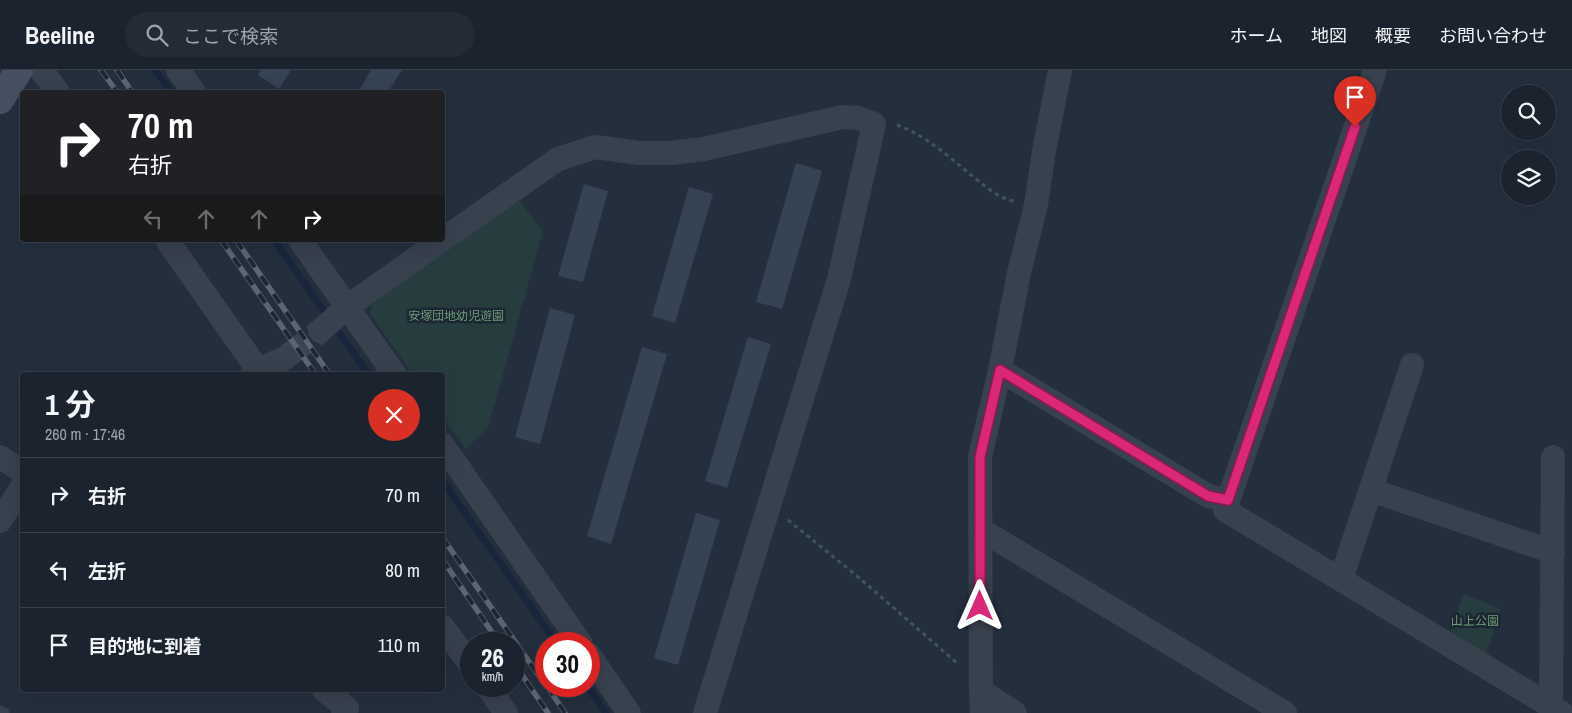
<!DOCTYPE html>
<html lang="ja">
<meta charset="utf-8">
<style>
:root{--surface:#1b232e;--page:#242b36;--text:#f1f3f6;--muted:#a0a4aa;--line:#39404a}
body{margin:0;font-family:"Archivo Narrow","Noto Sans JP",sans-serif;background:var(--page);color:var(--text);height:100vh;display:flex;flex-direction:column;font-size:19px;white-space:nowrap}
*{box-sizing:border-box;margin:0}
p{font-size:16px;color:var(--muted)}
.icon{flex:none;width:28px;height:28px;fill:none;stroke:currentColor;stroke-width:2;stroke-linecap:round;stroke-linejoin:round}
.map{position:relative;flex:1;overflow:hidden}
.sheet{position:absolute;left:20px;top:302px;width:425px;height:320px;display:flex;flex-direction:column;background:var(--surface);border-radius:5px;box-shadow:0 5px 20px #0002,0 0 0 1px var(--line)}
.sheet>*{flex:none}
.top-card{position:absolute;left:20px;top:20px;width:425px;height:152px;border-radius:5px;box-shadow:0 5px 20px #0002,0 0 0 1px var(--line);background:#202124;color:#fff;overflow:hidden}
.fabs{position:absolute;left:1501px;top:15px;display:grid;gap:10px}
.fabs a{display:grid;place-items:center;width:55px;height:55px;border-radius:50%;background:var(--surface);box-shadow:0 5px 20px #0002,0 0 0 1px var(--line);font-size:25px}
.speed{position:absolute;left:460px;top:562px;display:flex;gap:10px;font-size:25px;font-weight:700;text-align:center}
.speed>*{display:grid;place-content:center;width:65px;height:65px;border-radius:50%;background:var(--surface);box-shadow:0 5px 20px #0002,0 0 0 1px var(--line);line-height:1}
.speed small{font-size:12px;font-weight:400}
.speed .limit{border:8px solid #d22;background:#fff;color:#111}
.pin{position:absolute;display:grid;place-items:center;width:42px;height:42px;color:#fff;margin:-51px -21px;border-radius:50% 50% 50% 0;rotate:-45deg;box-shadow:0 0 5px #0007}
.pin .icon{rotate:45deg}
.me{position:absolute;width:55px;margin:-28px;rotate:0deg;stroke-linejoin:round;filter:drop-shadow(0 0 4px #0008)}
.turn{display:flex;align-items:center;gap:18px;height:105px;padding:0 25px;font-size:22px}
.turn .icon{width:65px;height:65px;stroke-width:2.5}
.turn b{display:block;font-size:35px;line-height:42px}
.lanes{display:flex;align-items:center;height:48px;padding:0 25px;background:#0003;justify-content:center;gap:25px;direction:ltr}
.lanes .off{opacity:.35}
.round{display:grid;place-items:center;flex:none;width:52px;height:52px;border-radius:26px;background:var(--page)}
.head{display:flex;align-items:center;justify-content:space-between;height:85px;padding:0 25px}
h1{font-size:30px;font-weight:700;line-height:38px}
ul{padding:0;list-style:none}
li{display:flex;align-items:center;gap:15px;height:75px;padding:0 25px;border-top:1px solid var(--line)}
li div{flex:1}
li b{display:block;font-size:19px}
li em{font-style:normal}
header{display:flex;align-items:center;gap:30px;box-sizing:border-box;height:70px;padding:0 25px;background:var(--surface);border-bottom:1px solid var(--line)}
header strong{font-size:24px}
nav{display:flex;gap:28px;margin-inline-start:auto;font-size:18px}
.search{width:350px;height:45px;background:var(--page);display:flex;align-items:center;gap:12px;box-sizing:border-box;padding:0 18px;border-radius:28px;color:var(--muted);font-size:19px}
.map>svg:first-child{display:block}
.green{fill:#263c3f}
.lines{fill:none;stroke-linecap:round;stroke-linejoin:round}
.stream{stroke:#17263c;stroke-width:7}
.building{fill:#364354}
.street-tunnel{stroke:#3a4453;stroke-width:24;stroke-dasharray:24 12;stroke-linecap:butt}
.path{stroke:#3f5557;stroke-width:3;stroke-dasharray:4 4;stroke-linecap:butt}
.lane{stroke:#38414e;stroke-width:11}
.street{stroke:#38414e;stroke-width:24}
.secondary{stroke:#465061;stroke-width:28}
.rail-casing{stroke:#5a6575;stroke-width:5.5}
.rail{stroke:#1d2633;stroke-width:4;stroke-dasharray:11;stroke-linecap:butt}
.route-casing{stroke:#8e194d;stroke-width:12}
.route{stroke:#db2777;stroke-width:9}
.labels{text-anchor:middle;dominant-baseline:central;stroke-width:5;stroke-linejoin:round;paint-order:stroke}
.park-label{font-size:12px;fill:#6b9a76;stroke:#1d2633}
</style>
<header>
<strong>Beeline</strong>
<div class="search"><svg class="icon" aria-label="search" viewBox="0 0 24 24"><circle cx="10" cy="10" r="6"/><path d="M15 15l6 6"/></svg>ここで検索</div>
<nav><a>ホーム</a><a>地図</a><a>概要</a><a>お問い合わせ</a></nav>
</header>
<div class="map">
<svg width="1572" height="643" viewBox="0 0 1572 643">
<rect width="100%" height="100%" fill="#242f3e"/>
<!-- green -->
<path class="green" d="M519,130l24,31 -55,197 -23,21 -22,-32 -1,-42h-29l-43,-61 2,-11z
M1463,524l38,15 -15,46 -36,-21z"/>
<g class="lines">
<!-- stream -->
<path class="stream" d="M155,0l16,22
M274,170l95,135
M442,410l115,164
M587,616l19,27"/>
</g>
<!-- building -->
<path class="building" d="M261,0h30l-12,19 -21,-14z
M371,0h31l-14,22h-30z
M796,93l26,8 -40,138 -26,-7z
M584,114l24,7 -25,91 -25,-6z
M689,117l24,7 -38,129 -23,-7z
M550,238l25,7 -35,129 -25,-7z
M748,267l23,7 -44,144 -22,-7z
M642,277l25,7 -56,190 -24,-8z
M696,443l24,7 -42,145 -24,-7z"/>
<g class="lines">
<!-- street-tunnel -->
<path class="street-tunnel" d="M285,288l35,-27"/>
<!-- path -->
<path class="path" d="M897,55c28,10 51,31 74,50 13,10 26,23 43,26
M788,450l69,56 100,87"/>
<!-- lane -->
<path class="lane" d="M0,641l4,2"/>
<!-- street -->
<path class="street" d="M41,0l17,22
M178,0l16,22
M1375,0l-150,440 337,203
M167,170l91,130 -6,5
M300,170l95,135
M442,170l116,-81 37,-12 45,6h31l33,-4 139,-32 15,1 16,6 -35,155 -134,434
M320,261l28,-25 94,-66
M258,300l27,-12
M1000,300l208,126 20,4
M442,374l139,200
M0,387l22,14
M1553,387l-2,250 2,6
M1371,420l182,62
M0,451l22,-34
M980,459l305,184
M1341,509l71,-214
M442,556l29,39
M589,585l40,58
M487,616l19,27
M324,620l23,18 -4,5
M981,621l34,22
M982,643l-1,-22 -1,-234 20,-87 19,-97 17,-68 8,-54 16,-81"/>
<!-- secondary -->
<path class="secondary" d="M0,30l19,-30"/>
<defs>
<path id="rail" d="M101,0l16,22
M117,0l15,22
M221,170l95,135
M236,170l94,135
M442,467l104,149
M442,489l58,85
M514,593l34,50
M547,616l18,27"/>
</defs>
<!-- rail casing -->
<use href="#rail" class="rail-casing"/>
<!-- rail -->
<use href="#rail" class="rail"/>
</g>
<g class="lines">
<defs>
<path id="route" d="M980,536v-149l20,-87 208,126 20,4 127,-373"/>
</defs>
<!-- route casing -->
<use href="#route" class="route-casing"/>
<!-- route -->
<use href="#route" class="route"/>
</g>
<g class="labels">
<!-- park labels -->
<g class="park-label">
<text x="456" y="246">安塚団地幼児遊園</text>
<text x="1475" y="551">山上公園</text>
</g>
</g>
</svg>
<div class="fabs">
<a><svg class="icon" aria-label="search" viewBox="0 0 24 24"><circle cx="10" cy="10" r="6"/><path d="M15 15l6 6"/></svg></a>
<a><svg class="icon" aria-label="layers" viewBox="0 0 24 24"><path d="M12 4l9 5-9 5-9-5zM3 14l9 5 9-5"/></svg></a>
</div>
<div class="speed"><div>26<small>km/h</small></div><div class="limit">30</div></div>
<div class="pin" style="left:1355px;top:57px;background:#d93025"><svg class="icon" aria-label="arrive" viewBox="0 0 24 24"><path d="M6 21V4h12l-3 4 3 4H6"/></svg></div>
<svg class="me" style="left:980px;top:536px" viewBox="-20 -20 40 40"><path d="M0-17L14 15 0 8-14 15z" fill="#db2777" stroke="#fff" stroke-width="4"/></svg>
<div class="top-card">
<div class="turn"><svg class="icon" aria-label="right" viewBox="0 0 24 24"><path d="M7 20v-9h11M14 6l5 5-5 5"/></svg><div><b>70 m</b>右折</div></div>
<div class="lanes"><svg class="icon off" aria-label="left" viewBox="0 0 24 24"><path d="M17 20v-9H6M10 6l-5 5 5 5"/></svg><svg class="icon off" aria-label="ahead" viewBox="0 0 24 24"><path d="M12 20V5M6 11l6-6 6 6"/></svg><svg class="icon off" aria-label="ahead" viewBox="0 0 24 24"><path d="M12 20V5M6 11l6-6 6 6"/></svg><svg class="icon" aria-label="right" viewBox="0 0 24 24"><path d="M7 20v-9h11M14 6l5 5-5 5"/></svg></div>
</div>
<section class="sheet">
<div class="head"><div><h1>1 分</h1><p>260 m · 17:46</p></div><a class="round" style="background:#d93025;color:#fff"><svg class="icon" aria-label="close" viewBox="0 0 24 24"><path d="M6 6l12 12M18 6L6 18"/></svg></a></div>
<ul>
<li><svg class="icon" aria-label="right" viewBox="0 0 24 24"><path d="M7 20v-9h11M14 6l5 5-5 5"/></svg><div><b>右折</b></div><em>70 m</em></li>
<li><svg class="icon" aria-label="left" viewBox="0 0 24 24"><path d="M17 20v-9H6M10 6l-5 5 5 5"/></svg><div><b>左折</b></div><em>80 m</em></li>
<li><svg class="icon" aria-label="arrive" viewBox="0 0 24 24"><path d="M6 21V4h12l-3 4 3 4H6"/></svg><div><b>目的地に到着</b></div><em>110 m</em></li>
</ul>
</section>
</div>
